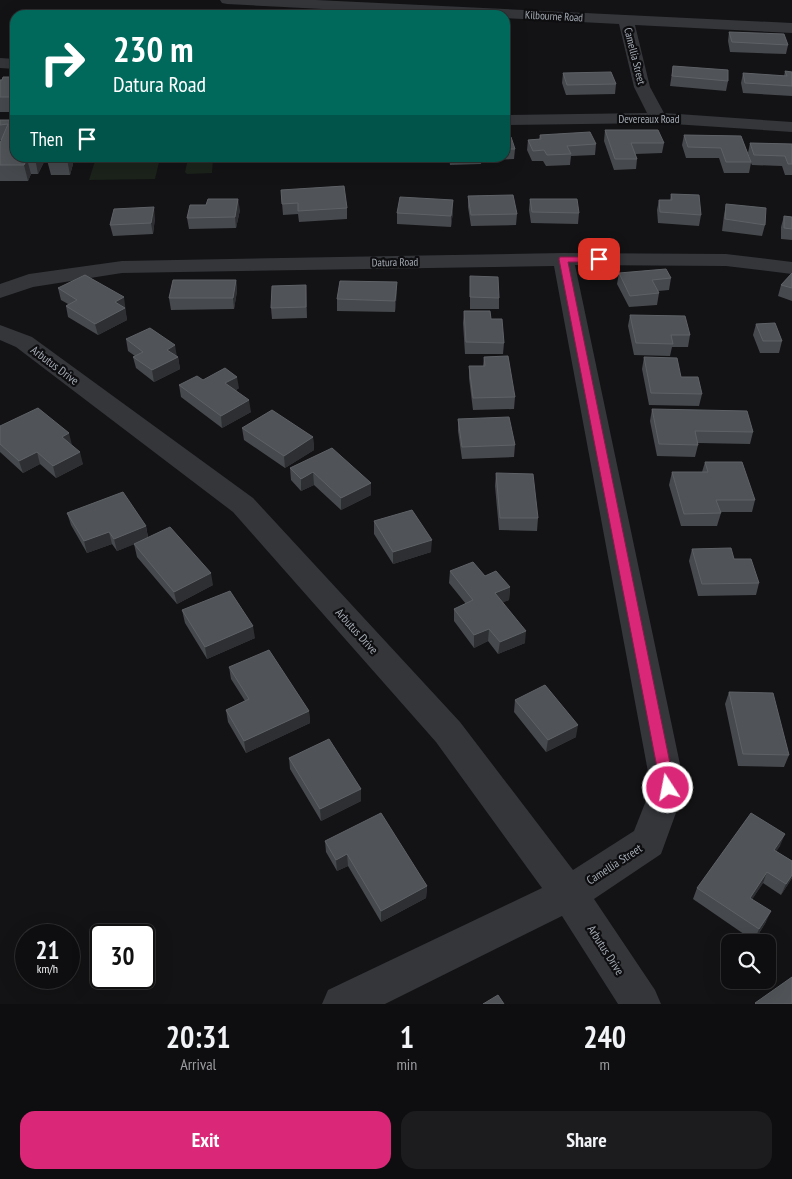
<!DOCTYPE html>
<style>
:root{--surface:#0e0e10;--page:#1c1c1e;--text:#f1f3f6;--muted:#9b9c9f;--line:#2e2e30;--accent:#db2777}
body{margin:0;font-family:"PT Sans Narrow",sans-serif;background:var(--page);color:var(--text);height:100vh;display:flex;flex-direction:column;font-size:19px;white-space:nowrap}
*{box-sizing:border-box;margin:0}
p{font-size:16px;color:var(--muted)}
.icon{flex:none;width:28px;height:28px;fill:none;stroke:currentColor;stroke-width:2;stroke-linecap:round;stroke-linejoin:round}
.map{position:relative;height:1004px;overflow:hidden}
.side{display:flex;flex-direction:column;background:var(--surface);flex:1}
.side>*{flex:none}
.guide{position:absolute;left:10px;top:10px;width:500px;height:152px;border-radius:15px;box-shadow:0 5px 20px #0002,0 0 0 1px var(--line);background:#00695c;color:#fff;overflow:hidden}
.controls{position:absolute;left:721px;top:934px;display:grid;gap:10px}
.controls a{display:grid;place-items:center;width:55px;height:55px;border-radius:10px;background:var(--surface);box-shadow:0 5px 20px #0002,0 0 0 1px var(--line);font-size:25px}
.speed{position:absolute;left:15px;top:924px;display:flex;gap:10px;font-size:25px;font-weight:700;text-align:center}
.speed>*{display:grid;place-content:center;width:65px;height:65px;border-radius:50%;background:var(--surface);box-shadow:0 5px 20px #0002,0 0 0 1px var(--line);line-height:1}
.speed small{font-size:12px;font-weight:400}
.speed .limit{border:2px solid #111;border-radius:8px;background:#fff;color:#111}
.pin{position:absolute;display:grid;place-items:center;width:42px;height:42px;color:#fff;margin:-21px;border-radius:10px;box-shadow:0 2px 8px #0006}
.me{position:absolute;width:55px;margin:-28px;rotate:349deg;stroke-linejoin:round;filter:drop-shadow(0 0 4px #0008)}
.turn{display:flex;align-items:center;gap:18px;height:105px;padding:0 20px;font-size:22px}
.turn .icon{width:65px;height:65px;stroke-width:2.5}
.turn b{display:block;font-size:35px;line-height:42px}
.then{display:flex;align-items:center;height:48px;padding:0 20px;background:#0003;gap:10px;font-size:19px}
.eta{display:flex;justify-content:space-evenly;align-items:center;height:85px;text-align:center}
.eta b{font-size:30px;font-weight:600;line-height:35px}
.cta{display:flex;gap:10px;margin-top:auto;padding:10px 20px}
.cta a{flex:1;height:58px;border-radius:15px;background:var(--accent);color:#fff;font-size:20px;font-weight:600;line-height:58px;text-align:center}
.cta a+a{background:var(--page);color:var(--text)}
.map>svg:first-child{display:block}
.green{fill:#1b231b}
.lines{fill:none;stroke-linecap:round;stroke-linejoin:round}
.minor{fill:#34363a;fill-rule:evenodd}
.wall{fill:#46494d}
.shaded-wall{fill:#2d2f32}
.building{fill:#505458;stroke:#5e6267}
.route{fill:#db2777;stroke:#8e194d}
.labels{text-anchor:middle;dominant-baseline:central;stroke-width:4.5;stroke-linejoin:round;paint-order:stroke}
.far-street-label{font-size:11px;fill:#a5acb5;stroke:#0e0e10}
.street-label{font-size:12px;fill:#a5acb5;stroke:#0e0e10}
</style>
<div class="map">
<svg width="792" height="1004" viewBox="0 0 792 1004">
<rect width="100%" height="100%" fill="#131315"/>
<!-- green -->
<path class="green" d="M96,158h64l-5,21 -66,1z
M188,159h25l-1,14 -25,1 -2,-2z"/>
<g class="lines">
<!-- minor -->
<path class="minor" d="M220,0h96l476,23v10l-157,-8 15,62 14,26 128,9v10l-134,-9 -153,2v-10l142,-2 -13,-26 -15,-63 -114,-6v-3h-65l-213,-11 -5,-1z
M0,58l15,1v10l-15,-1z
M563,253l163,1 66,8v12l-66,-8 -151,-1 110,523 -24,66 -67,45 61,91 6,14h-43l-56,-88 -177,88h-63l6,-14 214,-102 -106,-146 -203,-230 -217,-165 -16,-7v-15l32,12 221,161 207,224 113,148 61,-39 17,-43 -97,-522 -432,7 -89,14 -33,11v-14l29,-10 93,-13z"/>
</g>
<!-- wall -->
<path class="wall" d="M729,32l59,13 -2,9 -56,-2 -2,-11z
M673,66l55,15 -2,10 -56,-5z
M785,71l7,1v24l-49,-3 -2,-10 2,-10 41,3z
M563,73l53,11 -1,10 -49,1 -4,-12z
M15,77v35h-15v-32z
M0,120h12l3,38h31l-8,16h-7l-3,7h-28v-38l1,-3h-1z
M605,130l59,13 -2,10 -27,1 2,5 -1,10 -22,1 -10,-29z
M540,135l56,9 -1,11 -24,1 -1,9 -24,1 -3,-5h-11l-5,-11 1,-10 11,-1z
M684,135l57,1 9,23 -2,-6 2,-10 42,1v31h-7l-3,-9 -30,-1 -1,-2 -2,10h-25l-5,-15h-33l-4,-13z
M505,137l10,12 -1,10 -32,1 -1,4 -31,1 -1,-7h56z
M48,158h28l-1,2 -2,1v3l-3,11h-19l-4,-15z
M307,158h47l1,3 -48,1z
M373,158h46h-3v3l-30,2 -1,-5z
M281,190l66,18v11l-48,3 -1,-8 -15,1z
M671,194l30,21 -2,11 -41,-3 -1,-13 2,-10h11z
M468,196l49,18 -1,11 -45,1 -3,-19z
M530,199l49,14 -1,11 -47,-1 -2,-13z
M726,204l39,21 -3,11 -40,-5 2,-16z
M206,205l34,5 -4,18 -47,1 -2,-11z
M453,211l-2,16 -54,-3v-11z
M784,216l8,1v23l-11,-1v-12z
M155,218l-2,16 -40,2 -3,-11z
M619,273l52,5 -2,12 -11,1 1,2 -2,12 -28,2 -12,-23z
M792,273v28l-14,-5 3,-11z
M470,276l29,22v11h-29z
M236,280l1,11 -3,18 -63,1 -2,-12z
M397,282l-2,30 -58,-1v-12z
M306,285l1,33 -35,1 -1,-11z
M58,288l68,21h-1l2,11 -29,15 -30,-18 -2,-11 2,-2 -7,-4z
M464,311l27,8 13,24 -1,11h-38l-2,-31z
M630,315l60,20 -2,12h-16l-2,9 -36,-1 -6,-29z
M756,324l26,17 -3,12h-19l-7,-18z
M126,339l51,18h1l2,12 -26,13 -18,-14 -3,-11 2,-1 -7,-5z
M484,357l31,40 -1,12 -41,1 -4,-32v-12h14z
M644,357l37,20 21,17 -3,12 -50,-1 -7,-36z
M203,380l36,8 -3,2 15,22 -29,16 -41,-31 -2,-12z
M652,409l101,23 -3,12 -52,-1v2l-3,12 -38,-1 -7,-35z
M458,419l57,26 -1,12 -52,2 -4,-28z
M0,426l71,19 12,19 -27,14 -16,-14 -17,9 -23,-21z
M242,428l71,9 1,13 -29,18 -41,-28z
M705,462l50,38 -3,12h-32l1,1 -4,13h-36l-12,-41 3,-13h30z
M290,468l81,15v12l-30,15 -27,-25 -13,6 -10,-11z
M496,473l42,45 -1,13 -38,-1 -4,-44z
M67,513l79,13 2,11 65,48 -36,19 -40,-47 -3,-13 -17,7 -5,-7 -25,9 -16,-28z
M374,521l57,31 -38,12 -19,-30z
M692,549l42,10 25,24 -3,12 -58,1 -9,-35z
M450,571l35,5 25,11 -1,13 -6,2 22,41 -27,11 -10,-13 -14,7 -20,-27v-12l12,-5 -17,-21z
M182,610l73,28 -48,21 -22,-36z
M229,667l80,44 1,12 -64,30 -18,-31 -2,-12 19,-9 -14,-22z
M729,692l60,63 -5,12 -46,-1 -13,-62z
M515,700l61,37 -30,15 -32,-40z
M289,758l72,43 -40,20 -31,-52z
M325,841l102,45 -1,12 -45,24 -33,-56 -11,5 -11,-19z
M780,846l-4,5 16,10v17l-11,17 -18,-12 -11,16 14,23 -12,19 -61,-42 4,-11z"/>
<!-- shaded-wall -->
<path class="shaded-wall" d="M35,158h11l-8,16z
M67,158h5l1,6 -3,11 -3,-16z
M27,159l4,15 -3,7 -4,-16z
M238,199l2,11 -4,18 -1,-11z
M453,200v11l-2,16v-11z
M154,207l1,11 -2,16 -2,-11z
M236,280l1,11 -3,18 -1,-11z
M397,282v12l-2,18v-11z
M124,297l3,23 -29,15 -3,-11 20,-22z
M175,345l2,12 -10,-7z
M178,357l2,12 -26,13 -2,-12z
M237,377l2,11 -12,7 -2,-12z
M249,400l2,12 -29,16 -1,-12z
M69,433l3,12 -10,-8z
M313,437l1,13 -29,18 -1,-12z
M37,452l3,12 -17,9 -4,-12z
M80,452l3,12 -27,14 -3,-12z
M313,472l1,13 -13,6v-12z
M371,483v12l-30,15v-12z
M146,526l2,13 -31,12 -3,-12z
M109,532l3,12 -25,9 -3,-12z
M432,540l-1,12 -38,12v-12z
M211,573l2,12 -36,19 -3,-12z
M510,587l-1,13 -15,6 1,-13z
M253,626l2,12 -48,21 -2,-12z
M489,629l-1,12 -14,7v-13z
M526,631l-1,12 -27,11 2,-12z
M309,711l1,12 -64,30 -2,-12z
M578,725l-2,12 -30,15 2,-12z
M361,789v12l-40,20 -1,-12z
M785,834l-5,12 -11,16 5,-12z
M347,854l1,12 -11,5 -1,-11z
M767,872l-4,11 -17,26 4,-11z
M792,875v3l-11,17 5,-11z
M427,886l-1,12 -45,24v-11z
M771,911l-5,11 -12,19 5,-12z"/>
<!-- building -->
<path class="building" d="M729,32l55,2 4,11 -56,-3z
M673,66l55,4v11l-56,-5z
M785,71l7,1v14l-47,-3 -2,-10 44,3z
M611,72l5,12 -49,1 -4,-12z
M3,77h12v20h-15v-17h2z
M14,116h1v42h20l-8,1 -3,6h-24v-22l8,-19 -8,1v-5h12z
M605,130h53l6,13h-33l6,16h-22z
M590,132l6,12 -29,2 4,8 -24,1 -3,-5 -11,1 -5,-11 13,-1 -1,-4z
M684,135l57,1 10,26h-25l-5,-14 -33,-1z
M505,137h6l4,12h-10z
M750,143l42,1v20h-4l-3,-8 -31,-1z
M48,158h19v1l-20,1z
M344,186l3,22 -49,3v-8l-16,1 -1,-14z
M671,194l28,1 2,20 -41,-3 -1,-12h13z
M513,195l4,19 -46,1 -3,-19z
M400,197l53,3 -2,16 -54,-3z
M208,199h30l-3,18 -48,1 3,-13h16z
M530,199h47l2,14 -47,-1z
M726,204l40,4 -1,17 -40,-6z
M154,207l-3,16 -41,2 4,-16z
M784,216l8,1v12l-8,-1z
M666,269l5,9 -19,2 7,13 -29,3 -11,-23z
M792,273v15l-11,-3z
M85,275l39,22 -9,5 10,6 -30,16 -29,-18 11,-6 -19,-12z
M470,276l28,1 1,21 -29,-1z
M173,280h63l-3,18h-64z
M340,281l57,1 -2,19 -58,-2z
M306,285v22l-35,1 1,-22z
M464,311h26l1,8h11l2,24 -38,-1z
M630,315l55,1 5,19h-19l2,9 -37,-1z
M775,323l7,18h-19l-7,-17z
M150,328l25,17 -8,5 11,7 -26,13 -19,-13 10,-5 -17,-13z
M508,356l7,41 -42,1 -4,-32h16l-1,-9z
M644,357l33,1 4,19h17l4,17 -51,-1z
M225,368l12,9 -12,6 24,17 -28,16 -42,-31 18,-9 6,4z
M38,408l31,25 -7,4 18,15 -27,14 -16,-14 -18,9 -19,-17v-18z
M652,409l95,2 6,21 -58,-1 3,14 -39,-1z
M272,410l41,27 -29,19 -42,-28z
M509,417l6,28 -53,2 -4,-28z
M332,448l39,35 -30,15 -28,-26 -12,7 -11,-11z
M705,462h37l13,38h-39l5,13 -37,1 -12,-42h36z
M496,473l37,1 5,44h-38z
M123,492l23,34 -32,13 -5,-7 -25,9 -17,-28z
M412,510l20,30 -39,12 -19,-31z
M170,527l41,46 -37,19 -40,-48z
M731,548l3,11h17l8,24 -57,1 -10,-35z
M473,562l12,14 11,-5 14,16 -15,6 31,38 -26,11 -11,-13 -15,6 -20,-26 19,-9 -23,-29z
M230,591l23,35 -48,21 -23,-37z
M269,650l40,61 -65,30 -18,-31 23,-11 -20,-32z
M545,685l33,40 -30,15 -33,-40z
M729,692l44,1 16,62 -46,-1z
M329,739l32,50 -41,20 -31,-51z
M381,813l46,73 -46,25 -34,-57 -11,6 -11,-19z
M751,813l34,21 -11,16 18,11v14l-6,9 -19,-12 -17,26 21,13 -12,18 -62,-41z
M792,977v27h-36l-1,-1z
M498,995l6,9h-21z"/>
<!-- route -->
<path class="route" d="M560,257h39l5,2 -5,3h-31l107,526 -2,5 -5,1 -5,-1 -2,-5 -102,-529z"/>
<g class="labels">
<!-- far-street labels -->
<g class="far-street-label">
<text transform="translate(554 16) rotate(3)">Kilbourne Road</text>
<text transform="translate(635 56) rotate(76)">Camellia Street</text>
<text x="649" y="119">Devereaux Road</text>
<text transform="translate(395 262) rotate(-1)">Datura Road</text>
</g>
<!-- street labels -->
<g class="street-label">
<text transform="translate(55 365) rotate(37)">Arbutus Drive</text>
<text transform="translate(357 631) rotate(48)">Arbutus Drive</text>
<text transform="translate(614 864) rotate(-33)">Camellia Street</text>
<text transform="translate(606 950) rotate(57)">Arbutus Drive</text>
</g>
</g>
</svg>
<div class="controls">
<a><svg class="icon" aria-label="search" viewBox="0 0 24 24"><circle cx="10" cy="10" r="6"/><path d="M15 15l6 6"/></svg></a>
</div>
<div class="speed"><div>21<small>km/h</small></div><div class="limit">30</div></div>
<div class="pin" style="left:599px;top:259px;background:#d93025"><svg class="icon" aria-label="arrive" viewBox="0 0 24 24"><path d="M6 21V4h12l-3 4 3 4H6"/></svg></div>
<svg class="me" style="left:668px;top:788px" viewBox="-20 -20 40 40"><circle r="17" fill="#db2777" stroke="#fff" stroke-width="3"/><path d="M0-11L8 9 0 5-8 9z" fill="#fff"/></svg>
<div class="guide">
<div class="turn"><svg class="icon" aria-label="right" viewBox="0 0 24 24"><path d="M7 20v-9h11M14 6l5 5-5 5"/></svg><div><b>230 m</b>Datura Road</div></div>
<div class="then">Then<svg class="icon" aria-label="arrive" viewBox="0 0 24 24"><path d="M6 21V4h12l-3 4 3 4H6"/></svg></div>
</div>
</div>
<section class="side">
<div class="eta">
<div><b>20:31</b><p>Arrival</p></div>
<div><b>1</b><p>min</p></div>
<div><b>240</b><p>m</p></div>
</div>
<div class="cta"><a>Exit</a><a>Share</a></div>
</section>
